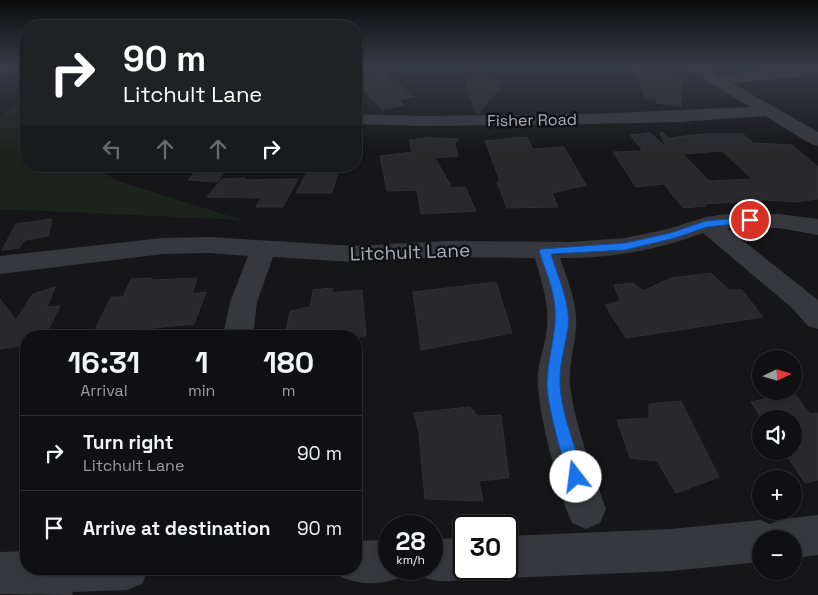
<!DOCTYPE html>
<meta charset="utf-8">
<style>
:root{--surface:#101012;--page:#19191b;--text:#f1f3f6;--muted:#9c9d9f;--line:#303032}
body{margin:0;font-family:"Space Grotesk",sans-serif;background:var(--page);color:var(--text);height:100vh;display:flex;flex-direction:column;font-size:19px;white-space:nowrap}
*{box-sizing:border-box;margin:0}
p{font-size:16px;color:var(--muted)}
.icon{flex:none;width:28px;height:28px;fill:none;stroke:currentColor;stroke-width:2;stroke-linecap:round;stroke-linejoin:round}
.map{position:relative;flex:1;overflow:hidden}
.details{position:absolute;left:20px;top:330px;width:342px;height:245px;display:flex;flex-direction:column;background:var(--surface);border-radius:20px;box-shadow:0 1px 4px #0004,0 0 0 1px var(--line)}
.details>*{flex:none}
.top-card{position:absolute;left:20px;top:20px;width:342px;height:152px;border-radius:20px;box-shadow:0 1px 4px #0004,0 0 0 1px var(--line);background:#202124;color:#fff;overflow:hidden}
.needle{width:32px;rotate:85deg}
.controls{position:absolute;left:752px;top:350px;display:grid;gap:10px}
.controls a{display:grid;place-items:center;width:50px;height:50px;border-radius:50%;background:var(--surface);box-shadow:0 1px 4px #0004,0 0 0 1px var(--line);font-size:25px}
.speed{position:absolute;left:378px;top:515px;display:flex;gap:10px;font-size:25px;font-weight:700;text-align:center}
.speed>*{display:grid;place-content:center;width:65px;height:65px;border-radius:50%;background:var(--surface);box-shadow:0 1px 4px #0004,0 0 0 1px var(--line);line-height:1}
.speed small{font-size:12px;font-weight:400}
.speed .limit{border:2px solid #111;border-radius:8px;background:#fff;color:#111}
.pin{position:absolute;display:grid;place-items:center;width:42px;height:42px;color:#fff;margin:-21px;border:2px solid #fff;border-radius:50%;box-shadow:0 1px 5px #0007}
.me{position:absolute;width:55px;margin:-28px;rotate:345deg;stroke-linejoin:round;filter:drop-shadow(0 0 4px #0008)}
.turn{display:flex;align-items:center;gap:18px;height:105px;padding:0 20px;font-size:22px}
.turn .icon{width:65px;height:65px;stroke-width:2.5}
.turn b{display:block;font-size:35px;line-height:42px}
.lanes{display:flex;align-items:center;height:48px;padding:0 20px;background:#0003;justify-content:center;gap:25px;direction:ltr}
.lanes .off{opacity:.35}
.eta{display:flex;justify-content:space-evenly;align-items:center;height:85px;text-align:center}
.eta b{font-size:30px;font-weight:800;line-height:35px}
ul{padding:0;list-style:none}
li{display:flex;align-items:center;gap:15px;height:75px;padding:0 20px;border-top:1px solid var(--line)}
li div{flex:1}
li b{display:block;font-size:19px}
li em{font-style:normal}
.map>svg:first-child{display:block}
.green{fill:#1c231d}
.building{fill:#29292c;stroke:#303034;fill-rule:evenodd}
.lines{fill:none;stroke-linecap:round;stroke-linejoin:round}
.minor{fill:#37383d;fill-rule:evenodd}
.route{fill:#1a73e8;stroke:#114b97}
.labels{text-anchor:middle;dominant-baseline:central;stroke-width:5;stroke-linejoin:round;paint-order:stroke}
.far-street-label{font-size:16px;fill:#a8adb8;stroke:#111113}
.street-label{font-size:19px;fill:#a8adb8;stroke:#111113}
</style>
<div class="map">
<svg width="818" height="595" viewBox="0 0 818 595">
<rect width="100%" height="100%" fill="#161618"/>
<!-- green -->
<path class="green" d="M26,97v69h69l20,14 127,40 -242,-11v-93z"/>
<!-- building -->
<path class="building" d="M632,67l50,10 -1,29 -25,-3v-4l-10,-1z
M384,73l30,23 -14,4 3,5 -21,5 -24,-27z
M474,76l30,6 -25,31h-3l-11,-30z
M662,132l6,6 36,-4h39l10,9 39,2 26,22v32l-23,3 -29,-2 -61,4 1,2 -23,2 -19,-24 -28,3 -23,-35 30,-1 -13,-16 20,-2 16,14 -6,-14zM722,151l30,28 -43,2 -26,-27z
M527,137l6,12 31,-2 22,38 -34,8 6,14 -51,1 -10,-26 3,-1 -15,-40z
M427,138l31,1 -3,4 3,13 -23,2 17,30 13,-1 11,24 -55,3 -4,-24 -30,1 -7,-35 32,-4 -3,-12z
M200,166h28l-11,16 -29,-2z
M310,166h30l-8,27h-36z
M245,178l-1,2 54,-1 -15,28h-27l5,-9 -54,-1 15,-18z
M52,219l-4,17 -23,4 -6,8 -17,2 14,-26z
M711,273l18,17h13l21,27 -137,21 -21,-33 15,-4 -6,-16 19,-2 10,8 28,-13z
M152,278l-1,2 46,-2 -5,16 14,-2 -12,32 -101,10 18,-37h12l8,-18z
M496,282l16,51 -91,17 -8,-58z
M55,287l-8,20 13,-1 -15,30h-19v9l-26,4v-50l16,21 17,-26z
M333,288l-2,5 31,-3 4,46h-81l5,-25 20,-4 3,-17z
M794,393l16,21 8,-1v67l-13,3 -21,-32h10v-32h-32l-11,-17z
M681,401l38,76 -43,16 -19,-32 -27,-3 -13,-38 32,-2v-14z
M470,407l8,9 23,-1 8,63 -30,3 4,20 -58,-2 -6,-65 -5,-21z"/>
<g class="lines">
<!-- minor -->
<path class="minor" d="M0,67h15l-10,9 -5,1z
M685,67h18l15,9 45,-6 55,-3v8l-86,8 86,49v14l-7,-2 -46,-28 -86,6 -88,2 -169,2 -66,-2v-10l66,2 169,-2 159,-7z
M726,214h53l39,5v16l-39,-7h-52l91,72v29l-10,-3 -16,-18 -89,-75c-46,17 -94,26 -143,25 8,23 18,46 16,70 -1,19 -8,37 -6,57 5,42 22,84 36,124l-6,14 -14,6 -14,-6 -6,-14c-11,-40 -25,-81 -28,-123 -2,-21 8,-40 9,-60 2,-24 -6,-46 -12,-68l-90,-1 -92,5 -80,-5 -16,45 -4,34h-30l7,-34 18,-46 -39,-3 -46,1 -163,20v-18l163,-18 46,-1 144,9 92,-5 125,1 55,-4 43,-9 38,-12z
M818,515v40l-24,3v-19h-33v23l-90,9 -165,7 -15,-6 -1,-3h16v-33l165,-7 90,-9 9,4 13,-5z
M464,538v31h17l-2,5c-22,9 -41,10 -63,1l-2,-6h17v-30z
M389,540v29h18l-3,7c-22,9 -41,10 -63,1l-3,-8h18v-28z
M26,551v18h122l-6,15 -15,6 -54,2 -1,3 -72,-1v-42z"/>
</g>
<!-- sky -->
<linearGradient id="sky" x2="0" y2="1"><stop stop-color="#0c0c0d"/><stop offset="0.44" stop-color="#363c48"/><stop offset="1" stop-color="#363c48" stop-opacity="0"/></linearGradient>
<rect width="818" height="151" fill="url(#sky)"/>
<!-- route -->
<path class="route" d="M750,217l3,1v4l-46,5 -32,11 -50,12 -74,4c7,23 20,50 17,74 -3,19 -9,38 -8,57 2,31 16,63 24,92l-2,6 -6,2 -5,-2c-8,-20 -25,-81 -24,-101 1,-26 10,-50 8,-76 -2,-18 -10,-37 -16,-55l2,-2 84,-6 45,-10 36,-12z"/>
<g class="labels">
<!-- far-street labels -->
<g class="far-street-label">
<text transform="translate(532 120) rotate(-1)">Fisher Road</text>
</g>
<!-- street labels -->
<g class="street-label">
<text transform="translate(410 252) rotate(-2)">Litchult Lane</text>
</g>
</g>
</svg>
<div class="controls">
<a><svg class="needle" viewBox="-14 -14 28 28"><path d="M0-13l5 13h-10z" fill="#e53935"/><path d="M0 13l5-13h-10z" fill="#9c9d9f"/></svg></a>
<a><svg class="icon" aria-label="sound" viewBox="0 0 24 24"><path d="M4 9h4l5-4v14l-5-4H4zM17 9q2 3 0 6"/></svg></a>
<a>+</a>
<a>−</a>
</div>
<div class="speed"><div>28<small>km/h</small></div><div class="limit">30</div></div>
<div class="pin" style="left:750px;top:220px;background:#d93025"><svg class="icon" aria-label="arrive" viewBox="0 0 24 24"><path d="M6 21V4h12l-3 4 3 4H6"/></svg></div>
<svg class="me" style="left:576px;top:477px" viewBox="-20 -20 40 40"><circle r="19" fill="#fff"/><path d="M0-13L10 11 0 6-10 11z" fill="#1a73e8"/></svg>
<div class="top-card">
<div class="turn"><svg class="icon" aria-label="right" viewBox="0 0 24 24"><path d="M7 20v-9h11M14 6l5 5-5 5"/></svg><div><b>90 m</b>Litchult Lane</div></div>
<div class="lanes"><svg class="icon off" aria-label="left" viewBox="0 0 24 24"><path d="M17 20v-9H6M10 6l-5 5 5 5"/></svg><svg class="icon off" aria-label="ahead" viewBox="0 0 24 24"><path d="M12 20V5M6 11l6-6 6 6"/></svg><svg class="icon off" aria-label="ahead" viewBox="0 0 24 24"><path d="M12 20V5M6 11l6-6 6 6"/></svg><svg class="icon" aria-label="right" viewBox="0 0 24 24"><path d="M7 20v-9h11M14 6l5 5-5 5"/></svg></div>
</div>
<section class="details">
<div class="eta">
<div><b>16:31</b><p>Arrival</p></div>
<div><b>1</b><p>min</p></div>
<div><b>180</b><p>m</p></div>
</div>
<ul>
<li><svg class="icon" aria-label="right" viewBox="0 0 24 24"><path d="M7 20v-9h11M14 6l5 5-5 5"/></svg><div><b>Turn right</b><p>Litchult Lane</p></div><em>90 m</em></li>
<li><svg class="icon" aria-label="arrive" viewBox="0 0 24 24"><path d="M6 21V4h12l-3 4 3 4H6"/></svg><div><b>Arrive at destination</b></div><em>90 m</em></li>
</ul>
</section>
</div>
